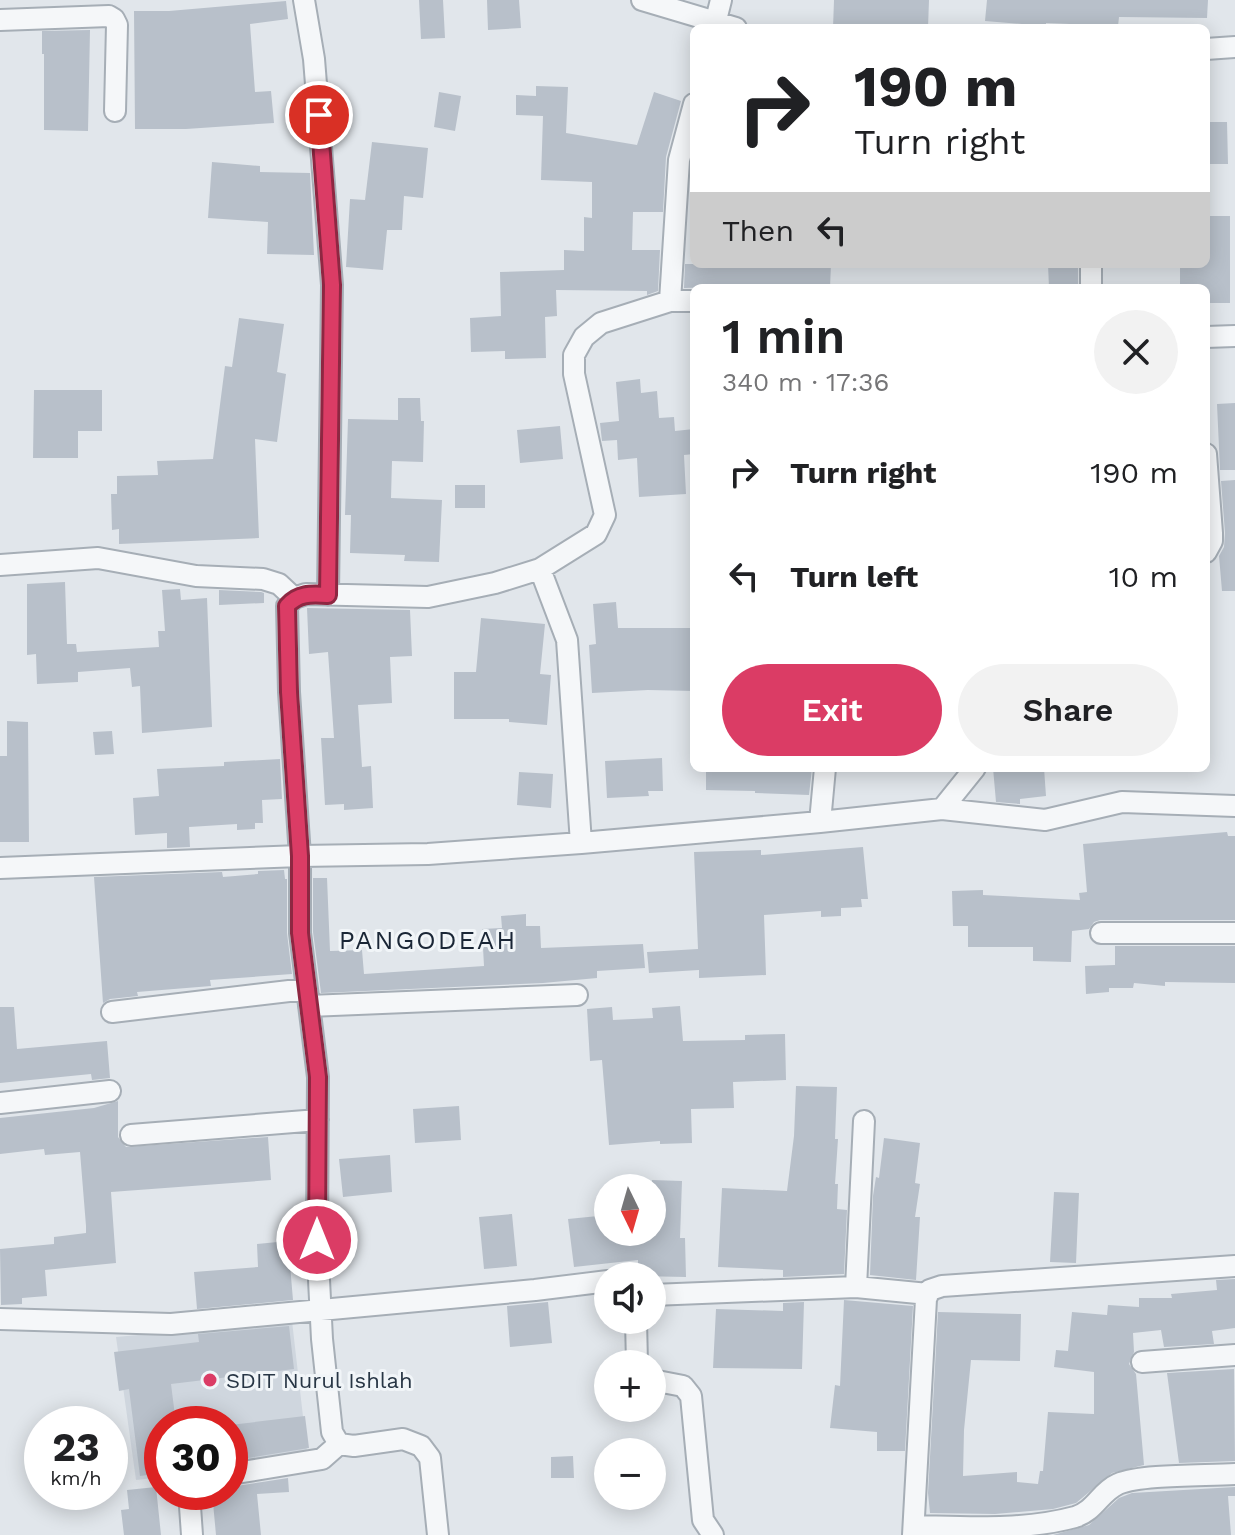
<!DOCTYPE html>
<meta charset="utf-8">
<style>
:root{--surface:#fff;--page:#f2f2f2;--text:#202124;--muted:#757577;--accent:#db3c65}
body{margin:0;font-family:"Work Sans",sans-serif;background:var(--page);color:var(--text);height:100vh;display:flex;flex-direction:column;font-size:30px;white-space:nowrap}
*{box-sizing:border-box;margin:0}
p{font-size:26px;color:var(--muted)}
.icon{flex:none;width:44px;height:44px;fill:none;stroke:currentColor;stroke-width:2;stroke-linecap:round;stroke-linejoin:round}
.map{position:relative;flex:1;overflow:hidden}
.panel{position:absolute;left:690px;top:284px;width:520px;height:488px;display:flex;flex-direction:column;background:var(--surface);border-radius:12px;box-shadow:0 4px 20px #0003}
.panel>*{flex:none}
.hud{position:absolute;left:690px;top:24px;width:520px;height:244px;border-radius:12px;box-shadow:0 4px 20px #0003;background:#fff;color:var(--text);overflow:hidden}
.needle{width:52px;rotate:175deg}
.tools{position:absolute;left:594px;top:1174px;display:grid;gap:16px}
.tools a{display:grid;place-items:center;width:72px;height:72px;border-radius:50%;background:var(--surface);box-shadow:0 4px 20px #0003;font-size:40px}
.speed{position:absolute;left:24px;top:1406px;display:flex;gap:16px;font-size:40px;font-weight:700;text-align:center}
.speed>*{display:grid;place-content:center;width:104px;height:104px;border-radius:50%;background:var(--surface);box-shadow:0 4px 20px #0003;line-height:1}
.speed small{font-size:20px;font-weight:400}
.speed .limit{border:12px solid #d22;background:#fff;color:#111}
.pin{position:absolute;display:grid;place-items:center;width:68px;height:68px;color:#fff;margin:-34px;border:4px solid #fff;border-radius:50%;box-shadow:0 2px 8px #0007}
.me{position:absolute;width:88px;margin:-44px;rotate:0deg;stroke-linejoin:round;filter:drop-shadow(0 0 6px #0008)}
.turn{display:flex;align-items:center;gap:28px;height:168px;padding:0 32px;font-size:36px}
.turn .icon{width:104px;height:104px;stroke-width:2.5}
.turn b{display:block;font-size:56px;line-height:68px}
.then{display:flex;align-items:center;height:76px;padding:0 32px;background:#0003;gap:16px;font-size:30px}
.round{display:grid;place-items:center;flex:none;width:84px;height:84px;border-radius:42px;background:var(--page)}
.summary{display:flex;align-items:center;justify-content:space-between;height:136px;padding:0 32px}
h1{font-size:48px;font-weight:600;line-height:60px}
.cta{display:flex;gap:16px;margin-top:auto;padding:16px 32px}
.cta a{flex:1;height:92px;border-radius:48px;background:var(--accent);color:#fff;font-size:32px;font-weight:600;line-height:92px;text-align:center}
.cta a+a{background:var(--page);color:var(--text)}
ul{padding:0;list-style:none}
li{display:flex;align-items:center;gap:24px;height:104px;padding:0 32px}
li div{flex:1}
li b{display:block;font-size:30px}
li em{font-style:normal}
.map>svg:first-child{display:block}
.built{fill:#cfd6de}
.building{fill:#b8c0ca}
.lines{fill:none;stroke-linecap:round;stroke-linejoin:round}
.minor-casing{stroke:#a6aeb6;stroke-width:24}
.minor{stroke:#f5f7f9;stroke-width:20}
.route-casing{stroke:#8e2742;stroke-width:20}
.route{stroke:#db3c65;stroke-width:14}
.poi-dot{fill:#db3c65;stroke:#f1f5f8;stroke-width:3}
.labels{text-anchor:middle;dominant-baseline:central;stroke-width:6;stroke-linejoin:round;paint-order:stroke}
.poi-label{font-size:22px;fill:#283645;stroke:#f1f5f8;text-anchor:start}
.quarter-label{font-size:26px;letter-spacing:2px;fill:#1a2636;stroke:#f1f5f8}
</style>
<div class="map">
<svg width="1235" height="1535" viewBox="0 0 1235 1535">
<rect width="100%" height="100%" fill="#e1e6eb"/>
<!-- built -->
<path class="built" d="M292,1321l16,139 -78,9v-45h-68v53l-26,3 -20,-143z"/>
<!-- building -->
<path class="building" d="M419,0h24l2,38 -24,1z
M487,0h32l2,28 -33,2z
M834,0h95l-1,28h-95z
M987,0h221l-1,18 -88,-1 -1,9 -72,-3v3l-61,-5z
M286,1l2,18 -38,5 5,68 16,-1 3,32 -88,6h-51l-1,-118h35z
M90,30l-2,101 -44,-1v-76h-2v-23z
M536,86l32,1 -2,46 71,12 17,-53 27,9 -15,56 -3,55h-30l-1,38h28l-2,41 -11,4v-4l-91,-1 1,26 -12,1 1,41 -41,1v-8l-34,1 -1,-34 31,-2 -1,-44 64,-2v-20l20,1v-34l8,1v-36l-51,-2 2,-64 -27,-1v-20l20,1z
M439,92l22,4 -6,35 -21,-4z
M1206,122h21l1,42h-22z
M372,142l56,6 -5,50 -19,-2 -2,34h-15l-4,40 -37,-3 4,-68 15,1z
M212,162l48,4v6l50,1 4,82 -47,-1 1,-32 -60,-4z
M1206,216h24v87h-24v-15h-26v-24h26z
M685,264h146l-1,24h-40v-3l-106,3z
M1048,264h30v23l-29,1z
M239,318l45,6 -7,48 9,2 -9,68 -22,-3 4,99 -140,6v-15l-7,1 -1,-36h6v-18l41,-1 -1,-14 56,-2 12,-93 7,1z
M640,379l1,14 16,-2 2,27 15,-1 1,14 19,-2v25l-10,1 2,39 -47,3 -2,-39 -19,2 -1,-20 -15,1 -2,-18 19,-2 -3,-39z
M34,390h68v41h-24v27h-45z
M398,398h22l1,23h3l-1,41 -31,-1 -1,37 51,2 -3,62 -35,-1 1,-6 -55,-2 1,-38h-6l3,-96 50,1z
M1235,403v67h-15l-3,-66z
M560,426l3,33 -43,4 -3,-33z
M1235,480v111h-13l-3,-35 5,-9 1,-14 -4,-52z
M455,485h30v23h-30z
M65,582l2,62h9l1,8 82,-5 -1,-16h7l-3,-41 18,-1 1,11 26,-2 5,129 -70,6 -2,-47 -8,1 -2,-19 -52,4v10l-41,2 -1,-30 -9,1v-71z
M219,590l42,2 3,1v10l-45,2z
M616,602l2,26h76v63l-46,-1 -56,3 -3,-48 7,-1 -3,-40z
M307,608l103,2 2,46 -22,1 2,46 -34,2 4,62 9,-1 2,42 -29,2v-6l-19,1 -4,-67h13l-6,-86 -19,2z
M481,618l64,6 -5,50 11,1 -4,50 -38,-3v-3h-55v-47h22z
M7,721l21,1 1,120h-29v-86h7z
M112,731l2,23 -19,1 -2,-23z
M662,758l1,33h-15l1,5 -42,2 -2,-37z
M280,759l2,40 -20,1 1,23h-8v6l-18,1v-6l-48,3 1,20 -23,1v-15l-32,2 -2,-37 26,-2 -2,-27 67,-3v-4z
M706,768h106l-3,27 -54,-2v-2l-49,-1z
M993,768h51l2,28 -26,3v5l-24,-2z
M519,772l34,2 -2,34 -34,-3z
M1227,832l1,4h7v84h-135l-6,2 -5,7 -17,2 -1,31 -38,-1v-14h-65v-21h-15l-1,-35 31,-1v5l97,5 -1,-7 8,-1 -4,-48z
M863,847l5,52h-7l1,8 -21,1v8l-20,1v-6l-57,4 2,60 -67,3v-8l-50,3 -2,-21 51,-3 -4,-97 67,-2v5z
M284,870l1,9h2v54l5,41 -82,6 1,6 -74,6 1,4 -28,3 -7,4 -9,-126 128,-5 1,5 35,-3v-3z
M313,878h14l3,73 32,-1 2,24 120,-8 -2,-37 20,-1 -1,-12 25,-2v12h14l1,22 102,-4 2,24 -48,3v7l-54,5 -222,10 -8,-61z
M1115,946h120v37l-70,-1v4l-31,-3 -1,5h-24v4l-23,2 -1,-28 30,-1z
M680,1006l3,35 62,-1v-5l40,-1 1,46 -53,2 1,26 -43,1 1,34 -32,1v-3l-51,4 -7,-85 -12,1 -3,-52 25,-2 1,13 40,-2 -1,-10z
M0,1007h14l3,42 90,-8 3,37 -18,2 -1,-6 -91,9z
M796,1086l41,1 -2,52h3l-3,45h3l-1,25 10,1 -3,64 -61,3v-7l-65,-3 4,-79 65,3 7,-55z
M118,1101v36l8,10 142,-10 3,43 -160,12 5,71 -71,7 2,26 -25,2v6l-21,1 -1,-56 54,-5v-7l32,-4v-7l-6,-74 -35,3 -1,-6 -44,5v-36l94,-10z
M459,1106l2,34 -46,3 -2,-34z
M884,1138l36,5 -5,40 5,1 -5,33h5l-4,63 -46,-5 3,-79 3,-19 3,1z
M390,1155l2,37 -49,5 -4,-38z
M652,1180l30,1 -2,57h5l1,39 -48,-1v-16l-64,7 -6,-48 40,-4v17h44z
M1054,1192l25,1 -3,70 -26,-1z
M512,1214l5,52 -33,3 -5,-52z
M288,1241l5,59 -96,9 -3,-37 64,-5 -1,-23z
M1235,1279v49l-23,3 2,13 -50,3 -3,-17 -28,3 1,19 -5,12 7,10 8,91 -32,8 -36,30 -23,6 -58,5 -65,-1 -2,-20 10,-181 83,2 -1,47 -49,-1 -7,70 -1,46 54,-4v10l21,2 2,-13h3l5,-59 46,2v-42l-40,-5 2,-17 12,1 4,-39 35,3 1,-10 31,2v-9h33l-1,-4 46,-4 -1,-10z
M844,1300l69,6 -8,145h-28v-19l-47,-4 5,-43 5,1z
M548,1302l4,41 -42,4 -3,-41z
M804,1302l-2,67 -89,-1 3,-59 67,2v-8z
M289,1326l5,43 -123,15 5,40h-14v49l-22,3 -11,-87 -10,2 -5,-39 85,-10 -1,-8z
M1234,1369l1,92 -56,2 -12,-90z
M305,1416l4,32 -79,13v-36z
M573,1456l1,22h-23v-21z
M288,1478l1,14 -32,2 4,41h-45l-4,-43h18v-5z
M156,1487l5,48h-37l-3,-25 8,-1 -2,-19z
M1235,1487v9h-7l3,39h-178l36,-10 30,-27 13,-5z"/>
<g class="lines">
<defs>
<path id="minor" d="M304,0l10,59 18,226 -4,310
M642,0l94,28
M0,20l109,-4 5,3 3,6 -2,86
M714,28l7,-28
M1206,49l29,-2
M1091,264v24
M670,301l9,-141 15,-56
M1206,337l29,-1
M1206,454l6,79v8l-6,11
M0,565l98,-7 98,18 67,3 16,5 15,14
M942,809l33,-41
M820,822l5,-54
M581,843l239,-21 122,-13 103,11 77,-18 113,4
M0,868l300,-12 128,-2 153,-11 -14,-203 -27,-71
M1101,933h134
M309,1006l268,-11
M112,1012l194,-23
M0,1103l110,-12
M131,1135l187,-15
M856,1287l8,-166
M652,1295l204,-8 72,7
M0,1319l171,5 364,-34 73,-9
M636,1320l1,44
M1142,1362l93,-7
M652,1380l31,6 8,10 12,124 10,15
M230,1474l92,-15 17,-15
M189,1492l3,43
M914,1526c52,1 110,5 161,-9 20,-6 25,-25 43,-33 24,-10 88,-8 117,-10
M438,1535l-8,-77 -9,-12 -18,-7 -49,7 -15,-2 -7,-12 -10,-93 -5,-99 1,-163 -18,-144v-77l-11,-164 -2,-86 7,-8 12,-4 122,3 67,-14 45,-14 56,-35 9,-19 -31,-141v-19l10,-18 17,-14 69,-22h24
M913,1535l13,-236 4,-9 12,-4 293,-20"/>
</defs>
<!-- minor casing -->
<use href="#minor" class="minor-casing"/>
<!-- minor -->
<use href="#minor" class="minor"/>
</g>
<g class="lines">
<defs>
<path id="route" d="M317,1240l1,-163 -18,-144v-77l-11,-164 -2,-86c11,-13 24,-12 41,-11l4,-310 -13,-170"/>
</defs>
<!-- route casing -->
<use href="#route" class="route-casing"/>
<!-- route -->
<use href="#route" class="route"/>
</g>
<!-- markers -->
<circle class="poi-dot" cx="210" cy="1380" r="8"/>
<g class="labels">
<!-- poi labels -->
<g class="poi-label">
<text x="226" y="1380">SDIT Nurul Ishlah</text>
</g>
<!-- quarter labels -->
<g class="quarter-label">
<text x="428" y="940">PANGODEAH</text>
</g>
</g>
</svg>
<div class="tools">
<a><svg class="needle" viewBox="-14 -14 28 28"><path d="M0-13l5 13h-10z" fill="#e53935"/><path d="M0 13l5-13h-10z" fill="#757577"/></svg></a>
<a><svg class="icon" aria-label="sound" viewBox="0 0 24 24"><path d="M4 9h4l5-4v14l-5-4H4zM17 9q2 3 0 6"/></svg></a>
<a>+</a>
<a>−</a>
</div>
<div class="speed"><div>23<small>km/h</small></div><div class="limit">30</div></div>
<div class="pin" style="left:319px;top:115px;background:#d93025"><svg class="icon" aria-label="arrive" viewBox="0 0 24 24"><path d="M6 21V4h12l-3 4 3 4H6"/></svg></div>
<svg class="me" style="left:317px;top:1240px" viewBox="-20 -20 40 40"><circle r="17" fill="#db3c65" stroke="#fff" stroke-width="3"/><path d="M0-11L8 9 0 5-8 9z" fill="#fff"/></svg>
<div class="hud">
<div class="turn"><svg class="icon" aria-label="right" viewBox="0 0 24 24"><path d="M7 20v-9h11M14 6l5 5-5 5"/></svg><div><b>190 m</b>Turn right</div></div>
<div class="then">Then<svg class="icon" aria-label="left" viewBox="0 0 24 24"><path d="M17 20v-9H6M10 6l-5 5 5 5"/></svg></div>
</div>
<section class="panel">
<div class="summary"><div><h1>1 min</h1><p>340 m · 17:36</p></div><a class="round"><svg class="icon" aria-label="close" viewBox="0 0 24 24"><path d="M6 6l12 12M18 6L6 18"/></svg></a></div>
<ul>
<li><svg class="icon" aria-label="right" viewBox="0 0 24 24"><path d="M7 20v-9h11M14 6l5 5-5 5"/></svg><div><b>Turn right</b></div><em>190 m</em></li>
<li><svg class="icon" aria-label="left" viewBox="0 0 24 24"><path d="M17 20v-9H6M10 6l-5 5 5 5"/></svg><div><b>Turn left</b></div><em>10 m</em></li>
</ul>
<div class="cta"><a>Exit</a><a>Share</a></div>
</section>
</div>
